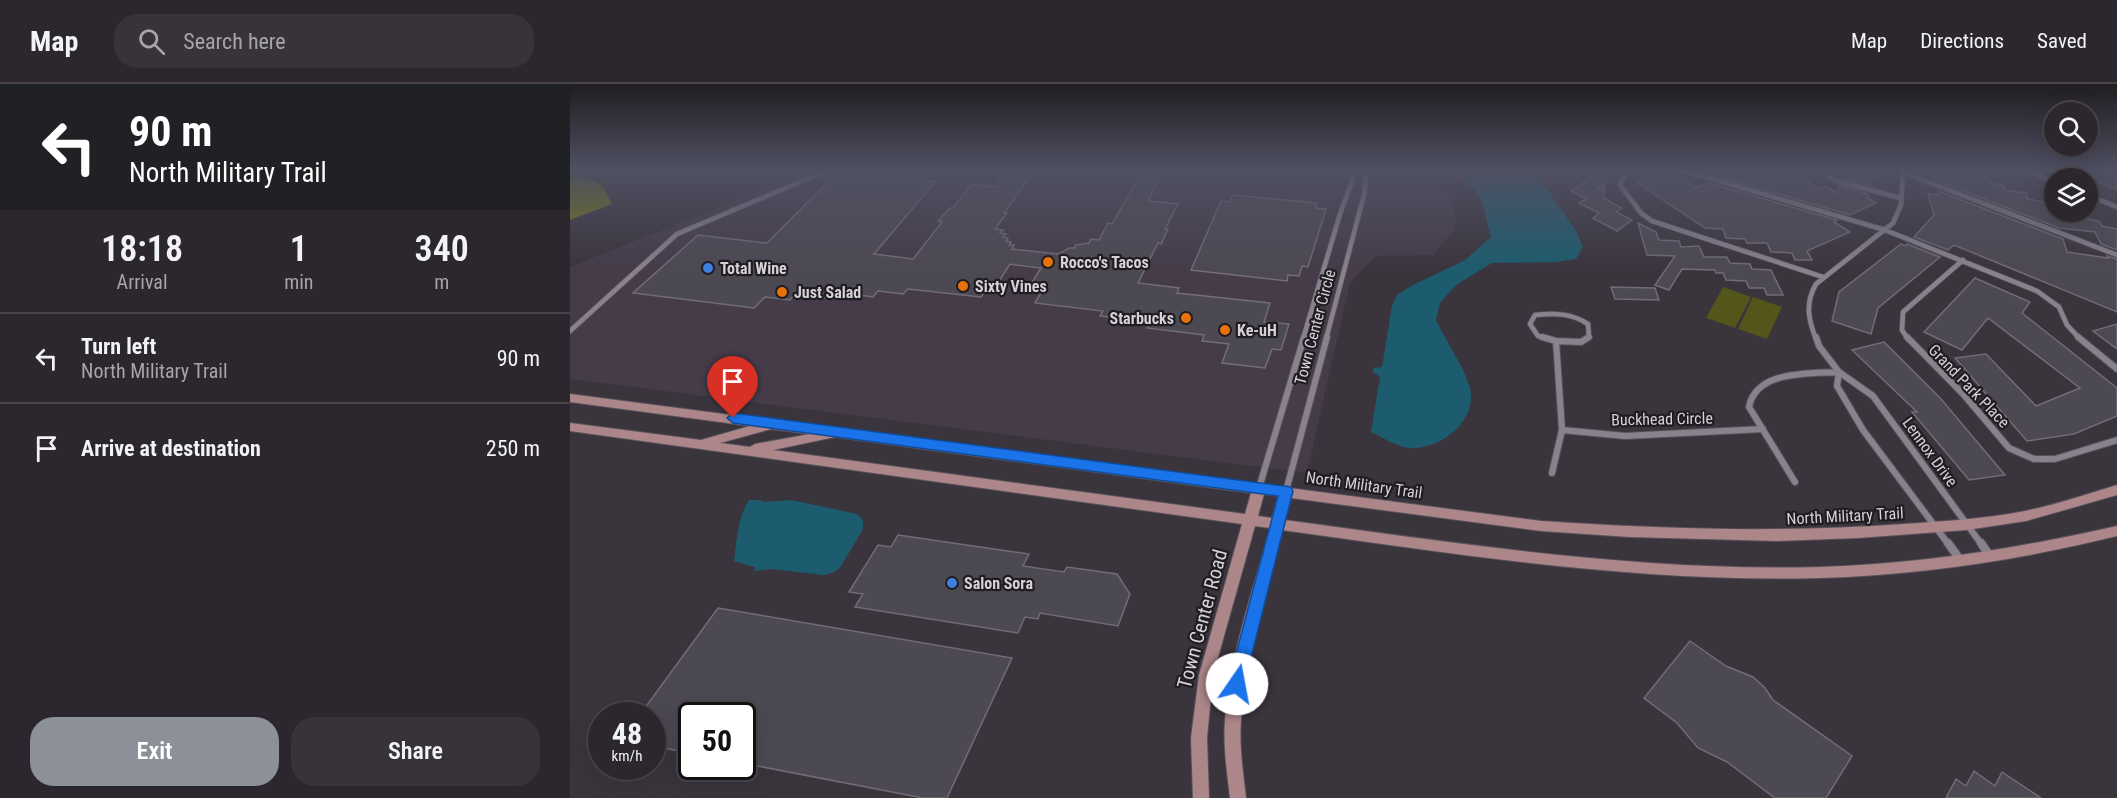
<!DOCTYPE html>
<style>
:root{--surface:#2c272e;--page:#38333a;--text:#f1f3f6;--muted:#a6a5aa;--line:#48444a;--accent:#8c9099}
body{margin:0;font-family:"Roboto Condensed",sans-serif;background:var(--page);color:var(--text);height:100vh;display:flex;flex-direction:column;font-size:22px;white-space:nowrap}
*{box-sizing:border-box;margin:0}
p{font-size:20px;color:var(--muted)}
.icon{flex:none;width:33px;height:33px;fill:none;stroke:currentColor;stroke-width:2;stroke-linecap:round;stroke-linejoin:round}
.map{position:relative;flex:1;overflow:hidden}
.panel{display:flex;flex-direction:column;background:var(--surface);width:570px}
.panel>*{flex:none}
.guide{background:#202124;color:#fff;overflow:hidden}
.fabs{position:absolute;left:1474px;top:18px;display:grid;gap:12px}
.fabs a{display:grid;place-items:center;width:54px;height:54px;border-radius:50%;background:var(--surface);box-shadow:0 6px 24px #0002,0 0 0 2px var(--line);font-size:30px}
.speed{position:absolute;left:18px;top:618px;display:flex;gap:12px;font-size:30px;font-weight:700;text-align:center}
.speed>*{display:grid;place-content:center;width:78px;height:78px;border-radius:50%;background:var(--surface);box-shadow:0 6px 24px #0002,0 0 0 2px var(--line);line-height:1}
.speed small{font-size:15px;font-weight:400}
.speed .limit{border:3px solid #111;border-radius:9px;background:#fff;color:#111}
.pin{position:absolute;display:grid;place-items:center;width:51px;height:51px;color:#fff;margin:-62px -26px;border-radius:50% 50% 50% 0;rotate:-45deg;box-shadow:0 0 6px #0007}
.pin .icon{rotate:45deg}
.me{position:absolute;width:66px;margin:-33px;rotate:12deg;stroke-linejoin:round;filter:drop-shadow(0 0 4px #0008)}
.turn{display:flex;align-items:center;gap:21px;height:126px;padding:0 30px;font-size:27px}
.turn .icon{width:78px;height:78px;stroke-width:2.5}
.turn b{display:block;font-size:42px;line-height:51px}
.eta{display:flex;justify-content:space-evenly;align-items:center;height:102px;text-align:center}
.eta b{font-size:36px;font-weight:600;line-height:42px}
.cta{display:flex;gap:12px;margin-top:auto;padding:12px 30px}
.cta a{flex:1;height:69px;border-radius:24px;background:var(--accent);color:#fff;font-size:24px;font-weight:600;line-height:69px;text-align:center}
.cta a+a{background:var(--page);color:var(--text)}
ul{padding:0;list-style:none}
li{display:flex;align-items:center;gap:18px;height:90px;padding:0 30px;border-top:2px solid var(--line)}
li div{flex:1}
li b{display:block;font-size:22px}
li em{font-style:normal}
header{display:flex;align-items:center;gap:36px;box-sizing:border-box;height:84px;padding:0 30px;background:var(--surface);border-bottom:2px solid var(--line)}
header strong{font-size:28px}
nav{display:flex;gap:33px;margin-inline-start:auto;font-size:21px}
.search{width:420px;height:54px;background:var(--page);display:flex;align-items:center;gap:15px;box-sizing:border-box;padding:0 21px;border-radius:24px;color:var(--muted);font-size:22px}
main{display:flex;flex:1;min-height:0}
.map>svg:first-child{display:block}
.built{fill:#453b49}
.green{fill:#53551a}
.forest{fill:#747714}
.water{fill:#1d5c6e}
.building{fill:#4d4953;stroke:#716c77;stroke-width:1.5}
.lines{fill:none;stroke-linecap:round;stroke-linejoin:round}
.street-far2-casing{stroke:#57525a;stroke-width:6}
.street-far1-casing{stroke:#57525a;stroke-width:8}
.street-casing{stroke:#57525a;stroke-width:10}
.secondary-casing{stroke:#57525a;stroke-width:2}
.street-far2{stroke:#89828d;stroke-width:4.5}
.street-far1{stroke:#89828d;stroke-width:6}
.street{stroke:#89828d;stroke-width:8}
.secondary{fill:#ac8689;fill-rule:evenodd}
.route{fill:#1a73e8;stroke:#114b97;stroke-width:1.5}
.food-dot{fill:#e8710a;stroke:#1f1d21;stroke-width:2}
.shop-dot{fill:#3f7fe0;stroke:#1f1d21;stroke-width:2}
.labels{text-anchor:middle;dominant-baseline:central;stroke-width:4.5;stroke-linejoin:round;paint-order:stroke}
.poi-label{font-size:16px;font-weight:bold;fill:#d5d1d7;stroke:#1f1d21;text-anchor:start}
.street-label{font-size:16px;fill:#d5d1d7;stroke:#1f1d21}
.near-street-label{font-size:20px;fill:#d5d1d7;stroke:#1f1d21}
</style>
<header>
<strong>Map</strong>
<div class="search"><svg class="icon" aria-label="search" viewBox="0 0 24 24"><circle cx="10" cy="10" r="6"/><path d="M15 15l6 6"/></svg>Search here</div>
<nav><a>Map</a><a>Directions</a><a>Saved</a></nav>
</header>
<main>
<section class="panel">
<div class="guide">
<div class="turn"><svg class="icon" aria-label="left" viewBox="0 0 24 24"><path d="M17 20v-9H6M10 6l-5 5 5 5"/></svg><div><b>90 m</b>North Military Trail</div></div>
</div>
<div class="eta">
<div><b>18:18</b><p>Arrival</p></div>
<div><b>1</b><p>min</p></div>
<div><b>340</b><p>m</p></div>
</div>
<ul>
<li><svg class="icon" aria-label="left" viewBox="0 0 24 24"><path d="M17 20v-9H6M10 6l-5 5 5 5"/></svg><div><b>Turn left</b><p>North Military Trail</p></div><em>90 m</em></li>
<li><svg class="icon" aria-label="arrive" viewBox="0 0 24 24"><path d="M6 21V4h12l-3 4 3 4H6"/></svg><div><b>Arrive at destination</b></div><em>250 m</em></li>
</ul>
<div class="cta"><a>Exit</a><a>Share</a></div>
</section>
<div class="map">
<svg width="1547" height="714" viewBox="0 0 1547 714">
<rect width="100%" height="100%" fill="#3a343d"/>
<!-- built -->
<path class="built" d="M241,86h563l3,12 48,2 25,11 6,24 -3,12 -20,24 -57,1 -26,27 -43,190 -737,-94v-112z"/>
<!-- green -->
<path class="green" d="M1153,203l28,10 -16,31 -29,-10z
M1183,213l29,10 -15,32 -29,-10z"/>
<!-- forest -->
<path class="forest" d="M6,93c21,2 27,6 36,27l-42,16v-41z"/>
<!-- water -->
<path class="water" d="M879,86h88l3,9 36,52 7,15 -7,13 -21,3 -63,1 -36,22 -16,18 -4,17c9,20 27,45 33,65 12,34 -29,66 -60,63 -12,-1 -27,-11 -38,-16l9,-55 -7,-5 1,-4 8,-1 10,-61 5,-11 14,-9 54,-26 26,-23c-10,-39 -6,-45 -42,-67z
M179,416h10l5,2 27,-2 66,14 6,6v9l-23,39 -6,4 -10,3 -53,-6 -17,2 1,-4 -21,-6c3,-21 3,-42 15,-61z"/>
<!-- building -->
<path class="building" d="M270,86h92l-8,10 12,1 -62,73 39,5 29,-37 -4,-1 12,-13h3l19,-24 26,3 1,-17h36l-31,43h3l-12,16 8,1 -3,3 6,1 -3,3 5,1 -2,3 5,1 -2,3h5l-2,4 47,5 10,-6h5l2,-3 13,-2 2,-4 8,1 9,-17 4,1 31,-54h21l-16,31 30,3 -13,25h3l-7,15 -3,-1 -20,40 41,5 -2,5 93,10 -6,19 25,2 -8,26 -9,-1 -7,19 -43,-5 7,-19 -27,-3 2,-6 -57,-7 3,-6 -50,-6 3,-5 -68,-8 7,-12 -14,-2 13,-21 -25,-3 -6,-1 -14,22 -6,-1 -9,12 -73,-8 -5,5 -25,-3 -5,6 -21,-3 -3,3 -11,-1 -2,3 -41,-5 -5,6 -25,-3 -11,11 -121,-15 65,-58 69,8z
M1033,86h5l-2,13 -8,5 2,2 5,-4 -2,12 19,10 -6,4 16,8 -15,11 -24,-13 6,-5 -20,-10 7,-4 -15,-8z
M1096,86h9l1,2 -6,4 6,4 6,-2 13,10 14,-5 128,37 -3,2 16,10 -43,19 5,9h-17l-3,-7 -21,-1 -4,-9h-20l-2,-4 -19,-1 -3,-9 -18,-1 -69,-46z
M1145,86h92l-1,11 13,8 6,-3 12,7 2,-7 29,8v4l8,5 -26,12 -126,-37 2,-1z
M1273,86h31l-3,15 -30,-7z
M1362,86h35l2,6 19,2 2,5 13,2 2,5 21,3 2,6 27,5v8h20l3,5 21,4 3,5 15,3v21l-16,-6 -6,-12 -36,-4 -124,-48z
M1497,86h40l10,4v16z
M1368,107l125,48 4,13 41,6 -1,-2 10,3v53l-163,-67 -6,5 -34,-13 20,-22 -6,-21 11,1z
M662,111l85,8 -2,5 11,1 -18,58 -6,-1 -3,10 -11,-1 -1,6 -96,-11 30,-69 9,1z
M1068,139l18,9 3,8 20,1 2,6 18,-1 5,11h23l3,6 20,1 2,5 19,1 12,25h-16l-3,-7h-15l-3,-7 -20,-1 -3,-7h-7l-1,-3 -33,-1 -13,21 -14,-5 20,-29 -28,-1z
M1331,160l4,2 2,-2 33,13 -62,51 -7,26 -39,-13 7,-29z
M1405,194l55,24 -8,11 95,75v28l-43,18 -47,7 -72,-83 31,-4 50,52 44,-18 -92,-70 -26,32 -38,-18z
M1041,203l44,1 4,12 -44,-1z
M1547,240v25l-24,-18z
M1314,258l57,57 64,76 -36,5 -57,-68h5l-65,-62z
M328,451l131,19 -6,12 41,6 3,-5 50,7 13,20 -12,32 -78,-13 -2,6 -13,-2 -7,16 -163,-26 8,-13 -14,-2 29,-47 13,2z
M148,524l294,50 -65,140h-24l-181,-35v-47h-50v37l-40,-7v-30h-13z
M1120,557l36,25 27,11 12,11 8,12 79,56 -26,42h-51l-48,-36 -29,-14 -21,-25 -33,-25z
M1404,687l21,15 7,-14 39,26h-95l10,-19 10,7z"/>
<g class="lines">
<defs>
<path id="street-far2" d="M1062,86l-8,6 -4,9 21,28 11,8 171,56
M1112,86l203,60 152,61 22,16 8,18 13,14
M1256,86l3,7 7,4 65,17
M1453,86l32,12
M1332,88l215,83
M1518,111l29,12
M0,247l107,-97 151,-64
M733,255l37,-125 16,-44
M756,255l38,-144 2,-18 -4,-7
M977,255l-9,-3 -8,-12 5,-9c20,-2 36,-2 53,9l1,13 -3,2
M1246,255c-8,-20 -11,-36 0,-55l77,-61 8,-18 2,-35
M1338,255l-6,-9 1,-18 60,-52"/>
<path id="street-far1" d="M972,253l14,4
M1246,253l3,9 20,26 34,24 109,149
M1337,253l57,58 45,53 25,11h21l62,-19
M1508,253l39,32
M986,257l25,1 8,-5
M1269,288l-2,14 26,44 86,115
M992,346l63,6 138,-7
M982,389l10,-43 -6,-89
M1225,398l-46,-75c7,-37 60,-33 90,-35
M689,404l45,-151
M716,407l41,-154"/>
<path id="street" d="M1378,459l13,18
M1411,459l9,13"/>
<path id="secondary" d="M0,310l971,127c121,8 241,12 363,3 40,-3 81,-5 121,-13 31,-6 62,-17 92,-26v10l-91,26 -60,9 -108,8 -81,3 -147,-4 -89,-6 -250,-33 -6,22c178,24 356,52 536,47 100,-3 199,-19 296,-41v10c-97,24 -196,39 -297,42 -180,5 -359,-23 -538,-48 -16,62 -37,125 -41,190 -2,26 2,52 5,78h-16c-3,-26 -7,-52 -5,-78 5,-65 28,-129 45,-192l-15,-2 -42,149 -6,63 2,60h-16l-2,-60 8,-63 43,-151 -672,-93v-8l131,17 49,-14 -180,-24zM201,345l39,5 -55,10 -5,3 -30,-4zM265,353l416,56 -6,21 -472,-64zM694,410l14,2 -6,22 -14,-2z"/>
</defs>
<!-- street-far2 casing -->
<use href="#street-far2" class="street-far2-casing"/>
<!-- street-far1 casing -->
<use href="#street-far1" class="street-far1-casing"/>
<!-- street casing -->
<use href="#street" class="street-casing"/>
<!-- secondary casing -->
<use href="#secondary" class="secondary-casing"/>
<!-- street-far2 -->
<use href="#street-far2" class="street-far2"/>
<!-- street-far1 -->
<use href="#street-far1" class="street-far1"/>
<!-- street -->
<use href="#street" class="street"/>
<!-- secondary -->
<use href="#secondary" class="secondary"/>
</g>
<!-- sky -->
<linearGradient id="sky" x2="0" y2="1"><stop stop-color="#201d22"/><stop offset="0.46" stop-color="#4f5062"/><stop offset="1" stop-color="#4f5062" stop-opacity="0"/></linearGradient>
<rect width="1547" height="186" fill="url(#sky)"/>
<!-- route -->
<path class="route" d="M163,329l558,74 2,4 -50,198 -6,3 -6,-3 -3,-5 50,-188 -545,-73 -6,-5z"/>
<!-- markers -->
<g class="food-dot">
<circle cx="478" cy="178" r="6"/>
<circle cx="393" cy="202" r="6"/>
<circle cx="212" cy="208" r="6"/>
<circle cx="616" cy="234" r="6"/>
<circle cx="655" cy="246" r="6"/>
</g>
<g class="shop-dot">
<circle cx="138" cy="184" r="6"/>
<circle cx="382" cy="499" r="6"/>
</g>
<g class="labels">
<!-- poi labels -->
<g class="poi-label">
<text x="490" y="178">Rocco's Tacos</text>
<text x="150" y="184">Total Wine</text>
<text x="405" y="202">Sixty Vines</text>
<text x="224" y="208">Just Salad</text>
<text x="604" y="234" text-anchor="end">Starbucks</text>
<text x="667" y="246">Ke-uH</text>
<text x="394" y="499">Salon Sora</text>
</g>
<!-- street labels -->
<g class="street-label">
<text transform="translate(745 243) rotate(-75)">Town Center Circle</text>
<text transform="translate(1399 302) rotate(46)">Grand Park Place</text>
<text transform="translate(1092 335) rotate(-1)">Buckhead Circle</text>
<text transform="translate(1360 368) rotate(54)">Lennox Drive</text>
<text transform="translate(794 401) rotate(8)">North Military Trail</text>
<text transform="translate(1275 432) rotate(-3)">North Military Trail</text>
</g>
<!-- near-street labels -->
<g class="near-street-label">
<text transform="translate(632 535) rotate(-75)">Town Center Road</text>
</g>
</g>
</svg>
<div class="fabs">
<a><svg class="icon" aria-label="search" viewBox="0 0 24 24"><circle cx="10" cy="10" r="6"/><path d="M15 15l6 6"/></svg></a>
<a><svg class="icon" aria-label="layers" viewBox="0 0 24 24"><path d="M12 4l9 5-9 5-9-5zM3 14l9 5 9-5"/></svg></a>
</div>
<div class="speed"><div>48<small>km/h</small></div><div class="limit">50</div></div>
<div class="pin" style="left:163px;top:334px;background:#d93025"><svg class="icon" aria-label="arrive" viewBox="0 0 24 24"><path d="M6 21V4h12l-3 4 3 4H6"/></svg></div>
<svg class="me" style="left:667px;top:600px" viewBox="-20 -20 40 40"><circle r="19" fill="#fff"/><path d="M0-13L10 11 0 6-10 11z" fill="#1a73e8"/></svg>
</div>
</main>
